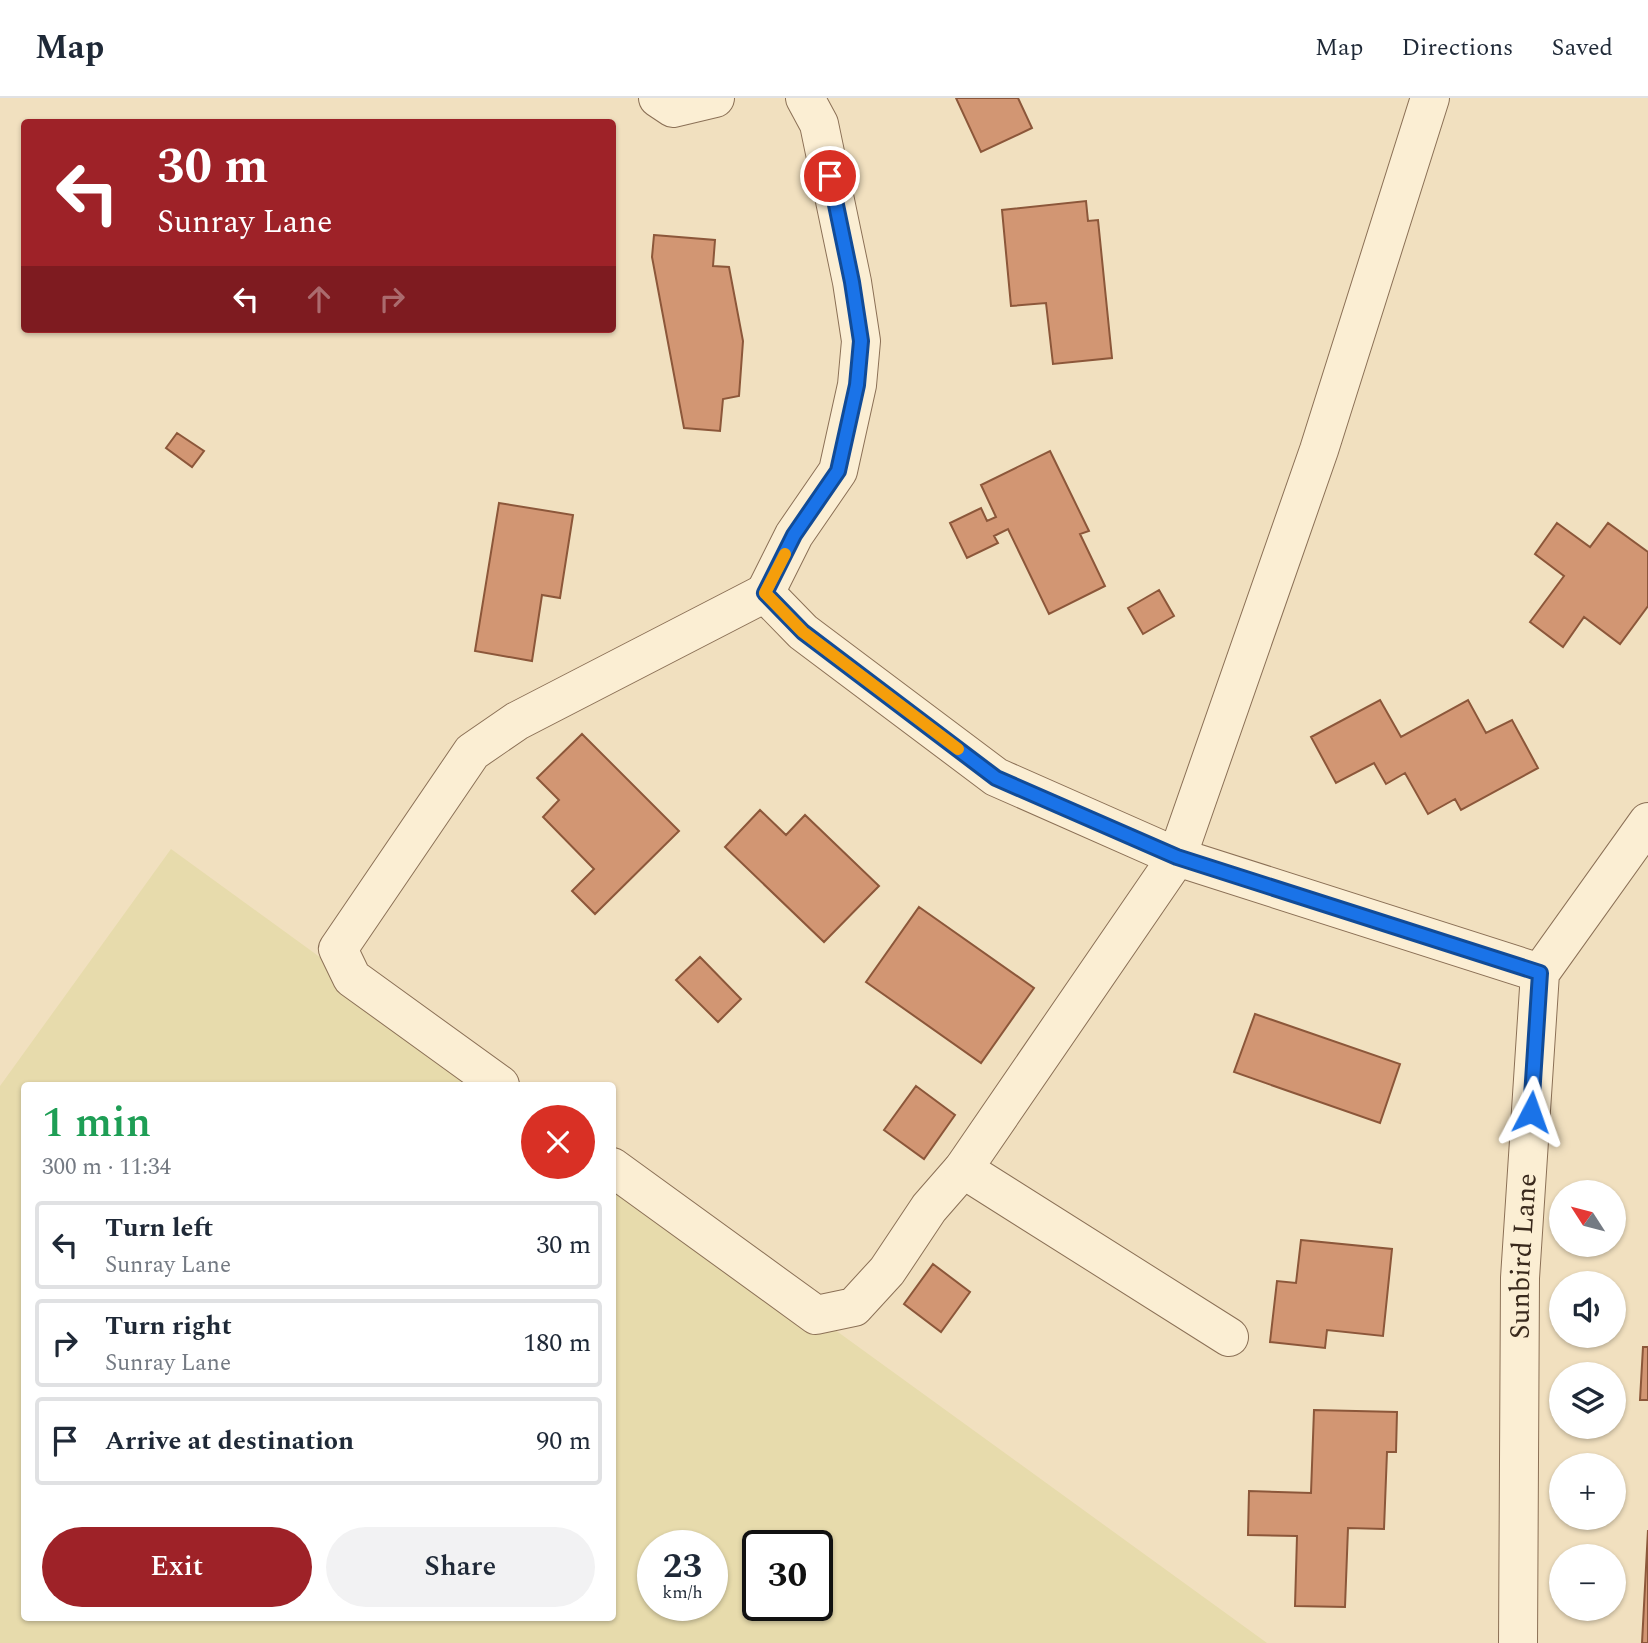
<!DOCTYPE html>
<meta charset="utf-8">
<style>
:root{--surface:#fff;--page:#f2f2f3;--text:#1f2937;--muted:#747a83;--line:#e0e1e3;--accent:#9e2228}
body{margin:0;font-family:Spectral,serif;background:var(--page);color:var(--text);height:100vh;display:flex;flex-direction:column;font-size:26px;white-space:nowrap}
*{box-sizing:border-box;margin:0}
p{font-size:23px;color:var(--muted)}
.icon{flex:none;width:38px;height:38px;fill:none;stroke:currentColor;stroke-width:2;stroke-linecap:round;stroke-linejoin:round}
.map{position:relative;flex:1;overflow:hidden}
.sheet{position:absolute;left:21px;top:984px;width:595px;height:539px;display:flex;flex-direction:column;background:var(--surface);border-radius:7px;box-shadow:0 2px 5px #0004}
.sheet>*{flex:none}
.banner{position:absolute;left:21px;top:21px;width:595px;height:214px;border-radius:7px;box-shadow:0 2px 5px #0004;background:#9e2228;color:#fff;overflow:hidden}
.needle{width:46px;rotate:306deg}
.buttons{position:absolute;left:1549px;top:1082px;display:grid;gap:14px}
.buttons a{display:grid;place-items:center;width:77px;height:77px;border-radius:50%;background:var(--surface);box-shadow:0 2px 5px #0004;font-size:35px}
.speed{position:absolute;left:637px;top:1432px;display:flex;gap:14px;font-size:35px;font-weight:700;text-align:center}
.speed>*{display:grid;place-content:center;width:91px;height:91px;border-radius:50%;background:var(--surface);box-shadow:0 2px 5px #0004;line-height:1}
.speed small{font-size:18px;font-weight:400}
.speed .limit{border:4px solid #111;border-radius:10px;background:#fff;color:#111}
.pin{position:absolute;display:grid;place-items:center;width:60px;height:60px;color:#fff;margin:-30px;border:4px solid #fff;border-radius:50%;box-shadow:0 2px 7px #0007}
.me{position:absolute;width:77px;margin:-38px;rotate:4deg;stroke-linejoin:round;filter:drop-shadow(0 0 5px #0008)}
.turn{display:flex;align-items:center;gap:24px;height:147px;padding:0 21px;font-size:32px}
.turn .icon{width:91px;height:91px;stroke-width:2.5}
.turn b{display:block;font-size:49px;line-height:60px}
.lanes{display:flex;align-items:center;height:66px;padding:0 21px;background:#0003;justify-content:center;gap:35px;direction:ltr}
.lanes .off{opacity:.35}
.round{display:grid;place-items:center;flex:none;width:74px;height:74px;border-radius:37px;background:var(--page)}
.headline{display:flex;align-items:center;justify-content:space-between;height:119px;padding:0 21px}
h1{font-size:42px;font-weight:600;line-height:52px;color:#1e9e55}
.action{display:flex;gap:14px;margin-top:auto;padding:14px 21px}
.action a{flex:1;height:80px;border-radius:42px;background:var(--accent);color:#fff;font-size:28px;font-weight:600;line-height:80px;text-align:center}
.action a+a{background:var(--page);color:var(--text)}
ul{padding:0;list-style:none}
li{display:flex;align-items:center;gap:21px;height:88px;margin:0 14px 10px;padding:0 7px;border:4px solid var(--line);border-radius:7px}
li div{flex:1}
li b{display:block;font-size:26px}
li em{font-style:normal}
header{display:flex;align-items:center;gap:42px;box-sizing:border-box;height:98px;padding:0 35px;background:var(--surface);border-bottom:2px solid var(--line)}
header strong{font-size:33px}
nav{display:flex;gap:38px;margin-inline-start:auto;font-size:24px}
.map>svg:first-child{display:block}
.farmland{fill:#e7dbac;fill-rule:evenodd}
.building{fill:#d29673;stroke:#8c573a;stroke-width:2}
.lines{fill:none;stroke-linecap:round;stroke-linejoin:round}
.minor-casing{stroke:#8b7056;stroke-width:40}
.minor{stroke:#fbeed3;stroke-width:38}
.route-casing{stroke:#114b97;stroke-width:18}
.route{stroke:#1a73e8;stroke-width:12}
.slow{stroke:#f59e0b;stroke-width:12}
.labels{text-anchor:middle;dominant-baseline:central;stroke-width:7;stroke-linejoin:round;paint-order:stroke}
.street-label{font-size:28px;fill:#39291c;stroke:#f8ead0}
</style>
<header>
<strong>Map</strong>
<nav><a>Map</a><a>Directions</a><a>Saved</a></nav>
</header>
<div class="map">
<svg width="1648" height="1545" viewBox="0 0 1648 1545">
<rect width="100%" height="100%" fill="#f1e0bf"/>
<!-- farmland -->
<path class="farmland" d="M171,751l325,236h-472v532h588l1,-448 654,474h-1267v-557zM653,1447h59v60h-59zM758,1447h59v60h-59z"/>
<!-- building -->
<path class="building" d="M956,0h62l14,30 -51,24z
M1086,103l2,20 10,-1 14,138 -59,6 -7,-61 -35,3 -9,-96z
M654,137l61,5 -2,26 16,1 14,74 -4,55 -16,3 -3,32 -36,-3 -32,-171z
M177,335l27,18 -12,16 -26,-19z
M1050,353l39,80 -9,3 25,52 -56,28 -41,-85 -14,7 4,7 -31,15 -17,-35 31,-15 6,13 9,-4 -15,-32z
M499,405l74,12 -13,83 -18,-3 -10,66 -57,-10z
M1557,425l33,24 18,-24 40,29v54l-28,38 -36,-27 -21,30 -33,-25 34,-46 -29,-22z
M1159,492l15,26 -31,18 -15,-26z
M1380,602l21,37 67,-37 18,33 26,-13 26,48 -77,42 -6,-11 -27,15 -23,-41 -19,11 -12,-21 -38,20 -25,-46z
M582,636l97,97 -84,83 -23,-23 22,-22 -51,-52 16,-17 -22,-22z
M760,712l26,25 19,-20 74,71 -55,56 -99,-95z
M919,809l115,81 -53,75 -115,-81z
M700,859l41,42 -23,23 -42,-42z
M1255,916l145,50 -20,59 -146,-51z
M916,988l39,29 -31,44 -40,-29z
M1301,1142l91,9 -9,87 -56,-6 -2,18 -55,-6 7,-61 19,2z
M933,1166l37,28 -29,40 -37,-28z
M1643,1249h5v53h-8z
M1314,1312l83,2 -1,40h-9l-3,77 -36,-1 -3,79 -50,-1 2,-70 -49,-1 1,-44 62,2z
M1648,1432v113h-6z"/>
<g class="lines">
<defs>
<g id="minor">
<path d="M658,0l15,10 42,-10"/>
<path d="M765,495l38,39 193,145 181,80 363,116"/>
<path d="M765,495l29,-58 44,-64 19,-86 4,-44 -9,-59 -33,-158 -14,-26"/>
<path d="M500,987l-148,-107 -14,-29 134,-197 45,-31 248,-128"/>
<path d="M612,1069l204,148 38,-8 33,-36 42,-63 34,-39 214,-312 142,-407 111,-352"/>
<path d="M963,1071l266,168"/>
<path id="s1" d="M1518,1545l2,-365 20,-305 108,-151"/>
</g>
</defs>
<!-- minor casing -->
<use href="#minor" class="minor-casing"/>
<!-- minor -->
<use href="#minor" class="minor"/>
</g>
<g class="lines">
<defs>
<path id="route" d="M830,78l22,106 9,59 -4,44 -19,86 -44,64 -29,58 38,39 193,146 181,79 363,116 -9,139"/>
</defs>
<!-- route casing -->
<use href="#route" class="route-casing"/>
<!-- route -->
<use href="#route" class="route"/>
<!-- slow -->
<path class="slow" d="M785,456l-20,39 38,39 155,117"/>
</g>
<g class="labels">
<!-- street labels -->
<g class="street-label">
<text stroke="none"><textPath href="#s1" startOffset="387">Sunbird Lane</textPath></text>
</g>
</g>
</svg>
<div class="buttons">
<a><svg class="needle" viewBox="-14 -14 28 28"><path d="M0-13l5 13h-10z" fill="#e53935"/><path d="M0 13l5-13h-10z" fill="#747a83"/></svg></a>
<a><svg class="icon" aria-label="sound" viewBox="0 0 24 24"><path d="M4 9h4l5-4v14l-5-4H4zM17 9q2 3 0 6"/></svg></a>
<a><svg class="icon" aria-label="layers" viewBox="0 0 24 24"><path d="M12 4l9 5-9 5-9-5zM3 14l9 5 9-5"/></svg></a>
<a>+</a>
<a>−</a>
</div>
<div class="speed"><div>23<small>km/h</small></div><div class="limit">30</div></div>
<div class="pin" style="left:830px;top:78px;background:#d93025"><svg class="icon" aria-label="arrive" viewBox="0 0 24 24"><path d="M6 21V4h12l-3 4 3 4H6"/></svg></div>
<svg class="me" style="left:1531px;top:1014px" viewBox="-20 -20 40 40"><path d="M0-17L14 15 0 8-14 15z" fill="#1a73e8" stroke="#fff" stroke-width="4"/></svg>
<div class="banner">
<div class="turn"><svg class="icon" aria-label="left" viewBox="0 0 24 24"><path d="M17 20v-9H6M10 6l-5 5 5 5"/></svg><div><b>30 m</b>Sunray Lane</div></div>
<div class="lanes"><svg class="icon" aria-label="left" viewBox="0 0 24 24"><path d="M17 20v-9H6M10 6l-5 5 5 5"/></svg><svg class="icon off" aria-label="ahead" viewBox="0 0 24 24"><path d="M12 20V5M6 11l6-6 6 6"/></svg><svg class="icon off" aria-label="right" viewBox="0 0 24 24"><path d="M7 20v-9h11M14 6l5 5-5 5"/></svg></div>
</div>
<section class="sheet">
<div class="headline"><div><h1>1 min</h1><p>300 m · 11:34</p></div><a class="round" style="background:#d93025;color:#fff"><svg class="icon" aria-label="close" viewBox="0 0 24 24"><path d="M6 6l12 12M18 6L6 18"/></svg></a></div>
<ul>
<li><svg class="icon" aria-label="left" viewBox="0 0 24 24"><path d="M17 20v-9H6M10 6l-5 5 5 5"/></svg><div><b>Turn left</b><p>Sunray Lane</p></div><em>30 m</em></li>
<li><svg class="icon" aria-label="right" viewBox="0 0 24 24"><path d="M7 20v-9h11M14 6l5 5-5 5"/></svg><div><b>Turn right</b><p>Sunray Lane</p></div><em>180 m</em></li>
<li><svg class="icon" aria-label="arrive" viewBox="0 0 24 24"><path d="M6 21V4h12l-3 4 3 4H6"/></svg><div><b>Arrive at destination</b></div><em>90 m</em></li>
</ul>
<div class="action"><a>Exit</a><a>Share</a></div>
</section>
</div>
